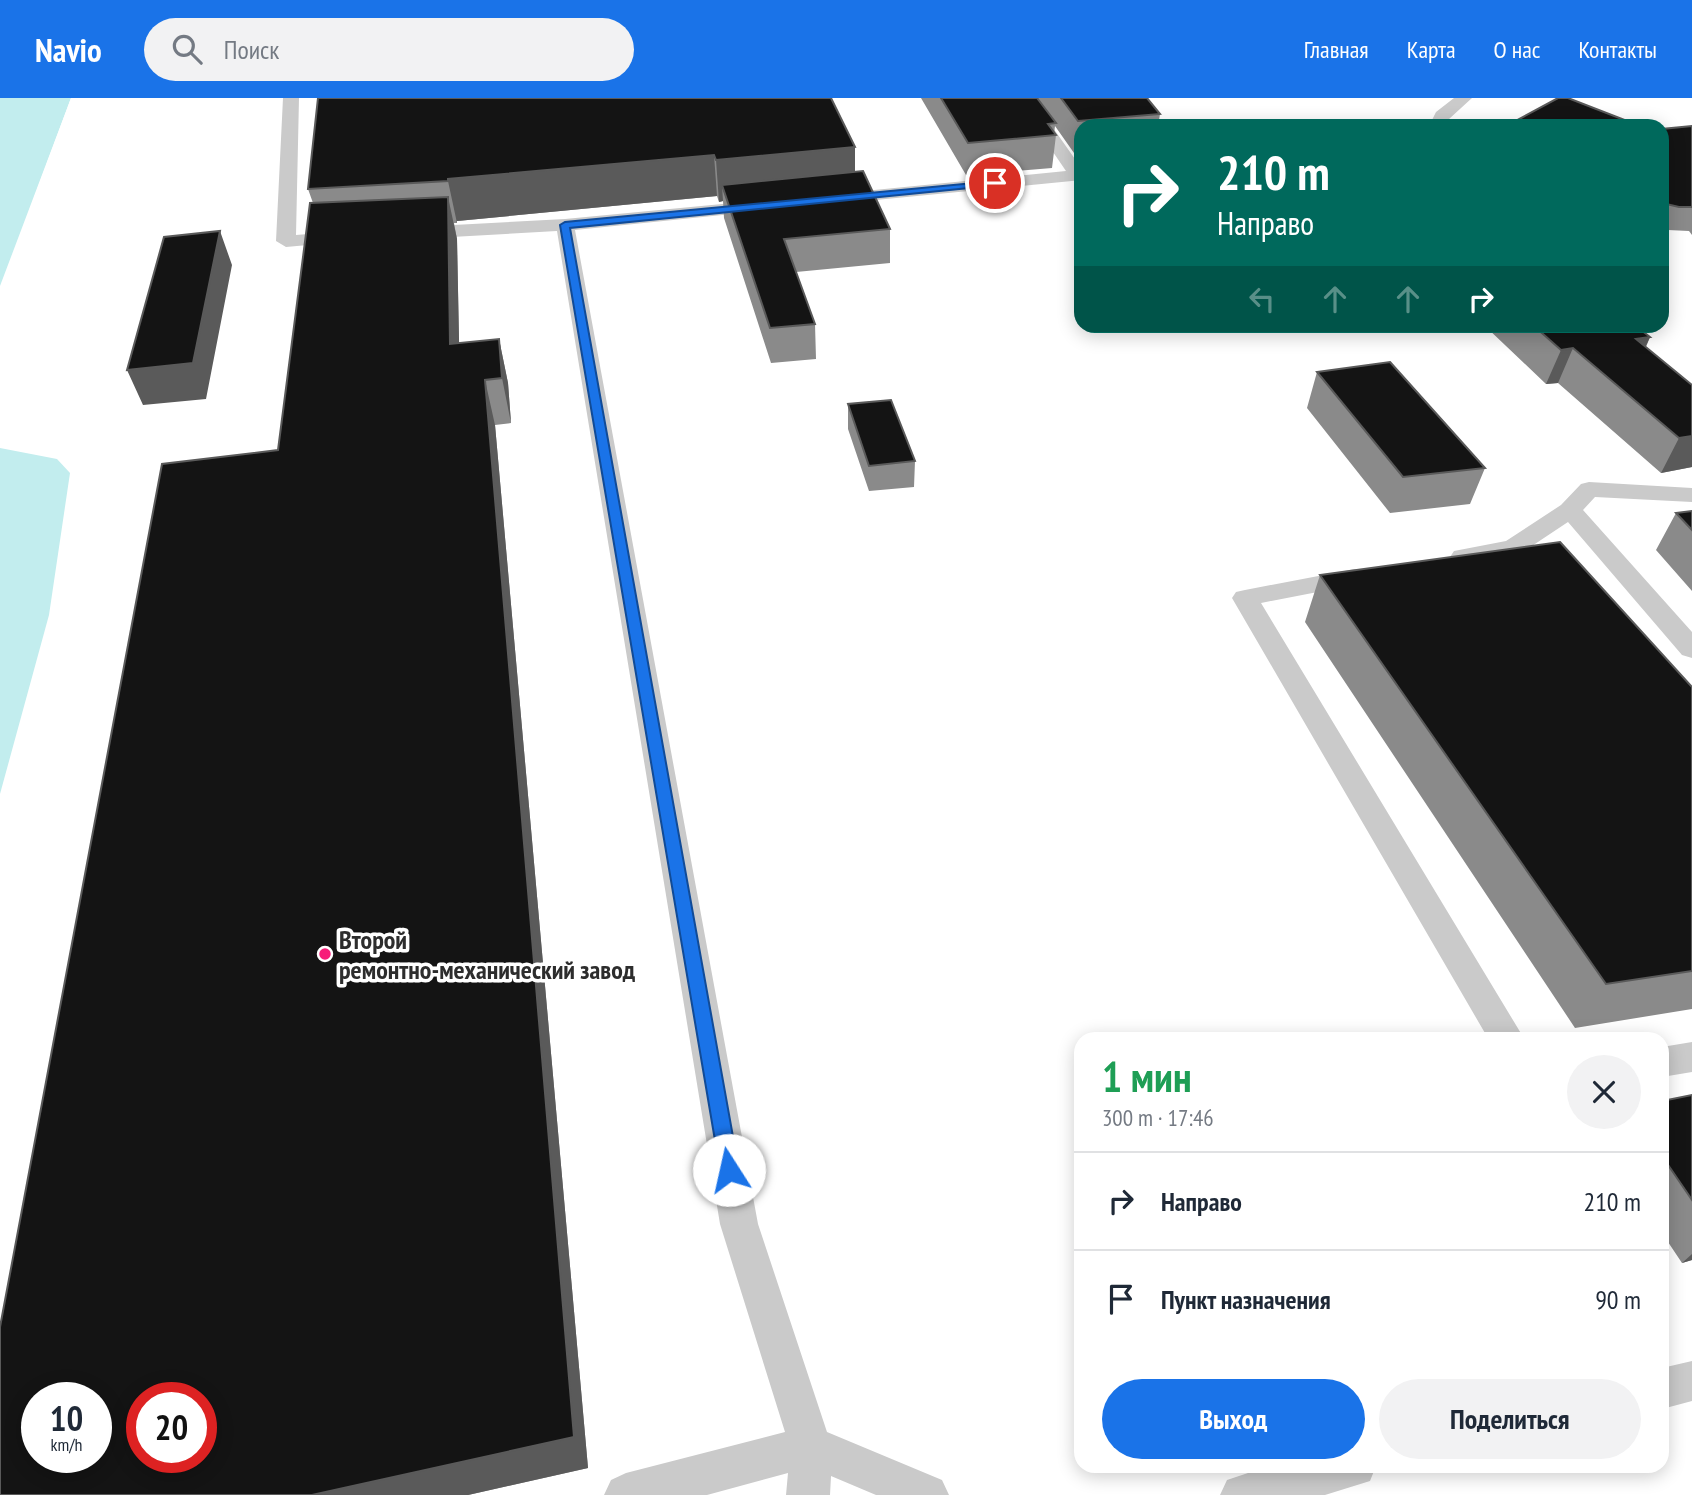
<!DOCTYPE html>
<html lang="ru">
<meta charset="utf-8">
<style>
:root{--surface:#fff;--page:#f2f2f3;--text:#1f2937;--muted:#747a83;--line:#e0e1e3;--accent:#1a73e8}
body{margin:0;font-family:"PT Sans Narrow",sans-serif;background:var(--page);color:var(--text);height:100vh;display:flex;flex-direction:column;font-size:26px;white-space:nowrap}
*{box-sizing:border-box;margin:0}
p{font-size:23px;color:var(--muted)}
.icon{flex:none;width:38px;height:38px;fill:none;stroke:currentColor;stroke-width:2;stroke-linecap:round;stroke-linejoin:round}
.map{position:relative;flex:1;overflow:hidden}
.details{position:absolute;left:1074px;top:934px;width:595px;height:441px;display:flex;flex-direction:column;background:var(--surface);border-radius:21px;box-shadow:0 4px 18px #0003}
.details>*{flex:none}
.banner{position:absolute;left:1074px;top:21px;width:595px;height:214px;border-radius:21px;box-shadow:0 4px 18px #0003;background:#00695c;color:#fff;overflow:hidden}
.speed{position:absolute;left:21px;top:1284px;display:flex;gap:14px;font-size:35px;font-weight:700;text-align:center}
.speed>*{display:grid;place-content:center;width:91px;height:91px;border-radius:50%;background:var(--surface);box-shadow:0 4px 18px #0003;line-height:1}
.speed small{font-size:18px;font-weight:400}
.speed .limit{border:10px solid #d22;background:#fff;color:#111}
.pin{position:absolute;display:grid;place-items:center;width:60px;height:60px;color:#fff;margin:-30px;border:4px solid #fff;border-radius:50%;box-shadow:0 2px 7px #0007}
.me{position:absolute;width:77px;margin:-38px;rotate:350deg;stroke-linejoin:round;filter:drop-shadow(0 0 5px #0008)}
.turn{display:flex;align-items:center;gap:24px;height:147px;padding:0 28px;font-size:32px}
.turn .icon{width:91px;height:91px;stroke-width:2.5}
.turn b{display:block;font-size:49px;line-height:60px}
.lanes{display:flex;align-items:center;height:66px;padding:0 28px;background:#0003;justify-content:center;gap:35px;direction:ltr}
.lanes .off{opacity:.35}
.round{display:grid;place-items:center;flex:none;width:74px;height:74px;border-radius:37px;background:var(--page)}
.overview{display:flex;align-items:center;justify-content:space-between;height:119px;padding:0 28px}
h1{font-size:42px;font-weight:800;line-height:52px;color:#1e9e55}
.action{display:flex;gap:14px;margin-top:auto;padding:14px 28px}
.action a{flex:1;height:80px;border-radius:42px;background:var(--accent);color:#fff;font-size:28px;font-weight:800;line-height:80px;text-align:center}
.action a+a{background:var(--page);color:var(--text)}
ul{padding:0;list-style:none}
li{display:flex;align-items:center;gap:21px;height:98px;padding:0 28px;border-top:2px solid var(--line)}
li div{flex:1}
li b{display:block;font-size:26px}
li em{font-style:normal}
header{display:flex;align-items:center;gap:42px;box-sizing:border-box;height:98px;padding:0 35px;background:var(--accent);color:#fff}
header strong{font-size:33px}
nav{display:flex;gap:38px;margin-inline-start:auto;font-size:24px}
.search{width:490px;height:63px;background:var(--page);display:flex;align-items:center;gap:18px;box-sizing:border-box;padding:0 24px;border-radius:38px;color:var(--muted);font-size:26px}
.map>svg:first-child{display:block}
.water{fill:#c2edee}
.pier{fill:#fff}
.lines{fill:none;stroke-linecap:round;stroke-linejoin:round}
.service{fill:#cacaca;fill-rule:evenodd}
.wall{fill:#8a8a8a}
.shaded-wall{fill:#5a5a5a}
.building{fill:#141414;stroke:#5a5a5a;stroke-width:2;fill-rule:evenodd}
.route{fill:#1a73e8;stroke:#114b97;stroke-width:2}
.poi-dot{fill:#f71c79;stroke:#fff;stroke-width:2.5}
.labels{text-anchor:middle;dominant-baseline:central;stroke-width:7;stroke-linejoin:round;paint-order:stroke}
.poi-label{font-size:26px;font-weight:bold;fill:#2d2d2d;stroke:#fff;text-anchor:start}
</style>
<header>
<strong>Navio</strong>
<div class="search"><svg class="icon" aria-label="search" viewBox="0 0 24 24"><circle cx="10" cy="10" r="6"/><path d="M15 15l6 6"/></svg>Поиск</div>
<nav><a>Главная</a><a>Карта</a><a>О нас</a><a>Контакты</a></nav>
</header>
<div class="map">
<svg width="1692" height="1397" viewBox="0 0 1692 1397">
<rect width="100%" height="100%" fill="#fff"/>
<!-- water -->
<path class="water" d="M0,0h71l-71,188z
M0,350l57,11 13,14 -21,142 -49,179z"/>
<!-- pier -->
<path class="pier" d="M71,0h4l-72,189 -3,2z"/>
<g class="lines">
<!-- service -->
<path class="service" d="M283,0h16l-3,137 49,-4 9,6 -2,4 -66,6 -10,-6z
M1016,0h16l50,71v11l-248,24 -9,-5 9,-5 232,-23z
M1454,0h18l-23,21 -4,7h-16l7,-14z
M764,102l7,2 2,4 -2,4 -196,20 183,994 69,208 115,48 7,15h-73l-45,-19 -1,19h-44l2,-22 -81,22h-103l7,-15 15,-7 159,-41 -65,-208 -163,-993 -141,8 -9,-6 9,-6 149,-8z
M1589,384l103,6v14l-97,-5 -12,13 109,122v26l-10,-3 -114,-133 -45,30 -60,13 -9,-2 -4,-6 4,-6 52,-10 55,-36 20,-21z
M1355,471l9,2 4,6 -4,6 -103,20 264,437h-36l-257,-442 4,-6 9,-2z
M1692,944v30l-30,5v-30z
M1692,1263v40l-30,8v-41z
M1269,1368h107l-6,15 -45,14h-105l7,-15z"/>
</g>
<!-- wall -->
<path class="wall" d="M318,0l537,74 35,57v34l-94,9 19,52 1,35 -45,4 -47,-145 -1,-17 -4,1 -2,-6 -260,25v2h-3l3,16 2,104 40,-4 9,44 3,40 -16,2 93,1043 -120,27h-468l278,-1045 35,-247 -5,-14z
M921,0h226l13,16 -2,12h-76v27h-8l-19,-27 -1,8 2,1 -4,33 -86,7z
M1692,28v109l-3,-4 -21,-1 -6,-1v-100z
M1485,228h151l14,11 -4,10 46,38v82l-31,6 -103,-90 -12,1z
M1317,274l168,96 -15,36 -80,9 -83,-105z
M848,306l67,57 -1,26 -45,4 -21,-62z
M1692,413v80l-36,-41 20,-37z
M1320,477l372,112v322l-117,19 -270,-406z
M1692,997v165l-10,3 -20,-30v-132z"/>
<!-- shaded-wall -->
<path class="shaded-wall" d="M855,49v42l-133,-4 1,16 -4,1 -3,-42z
M714,57l3,41 -260,25v2l-9,-42v-2z
M448,99l9,42 3,149 -10,-44z
M220,133l12,34 -26,134 -63,6 -16,-35z
M1650,239l-16,35 2,-33z
M499,241l9,44 3,40 -9,-45z
M1573,250l-15,35 -12,1 15,-34z
M485,282l10,45 93,1043 -120,27h-156z
M1692,338v31l-31,6 18,-35z
M1692,1156v6l-10,3z"/>
<!-- building -->
<path class="building" d="M318,0h513l24,49 -139,13 -2,-5 -266,24v2l-140,8z
M941,0h96l19,25 -8,1 8,11 -88,8z
M1061,0h86l13,16 -82,7z
M1558,0h10l72,28h-122l-8,-2z
M1692,28v81h-13l-17,-4v-74z
M863,73l27,58 -106,10 31,85 -45,4 -48,-143z
M448,99l2,147 49,-5 3,39 -17,2 89,1057 -262,58h-312v-168l162,-863 116,-14 32,-247zM37,1300h59v60h-59zM142,1300h59v60h-59z
M220,133l-27,132 -66,7 37,-133z
M1534,228h102l14,11 -14,2 56,46v51l-13,2 -106,-90 -12,2z
M1390,264l95,106 -82,9 -86,-105z
M891,302l24,61 -46,5 -21,-62z
M1692,413v19l-16,-17z
M1560,444l132,145v284l-86,13 -286,-409z
M1692,997v105l-30,-44v-55z"/>
<!-- route -->
<path class="route" d="M995,83l5,2 -1,2 -429,43 169,942 -3,6 -7,3 -7,-3 -2,-6 -160,-945 5,-3z"/>
<!-- markers -->
<circle class="poi-dot" cx="325" cy="856" r="7"/>
<g class="labels">
<!-- poi labels -->
<g class="poi-label">
<text x="339" y="841">Второй<tspan x="339" dy="30">ремонтно-механический завод</tspan></text>
</g>
</g>
</svg>
<div class="speed"><div>10<small>km/h</small></div><div class="limit">20</div></div>
<div class="pin" style="left:995px;top:85px;background:#d93025"><svg class="icon" aria-label="arrive" viewBox="0 0 24 24"><path d="M6 21V4h12l-3 4 3 4H6"/></svg></div>
<svg class="me" style="left:729px;top:1072px" viewBox="-20 -20 40 40"><circle r="19" fill="#fff"/><path d="M0-13L10 11 0 6-10 11z" fill="#1a73e8"/></svg>
<div class="banner">
<div class="turn"><svg class="icon" aria-label="right" viewBox="0 0 24 24"><path d="M7 20v-9h11M14 6l5 5-5 5"/></svg><div><b>210 m</b>Направо</div></div>
<div class="lanes"><svg class="icon off" aria-label="left" viewBox="0 0 24 24"><path d="M17 20v-9H6M10 6l-5 5 5 5"/></svg><svg class="icon off" aria-label="ahead" viewBox="0 0 24 24"><path d="M12 20V5M6 11l6-6 6 6"/></svg><svg class="icon off" aria-label="ahead" viewBox="0 0 24 24"><path d="M12 20V5M6 11l6-6 6 6"/></svg><svg class="icon" aria-label="right" viewBox="0 0 24 24"><path d="M7 20v-9h11M14 6l5 5-5 5"/></svg></div>
</div>
<section class="details">
<div class="overview"><div><h1>1 мин</h1><p>300 m · 17:46</p></div><a class="round"><svg class="icon" aria-label="close" viewBox="0 0 24 24"><path d="M6 6l12 12M18 6L6 18"/></svg></a></div>
<ul>
<li><svg class="icon" aria-label="right" viewBox="0 0 24 24"><path d="M7 20v-9h11M14 6l5 5-5 5"/></svg><div><b>Направо</b></div><em>210 m</em></li>
<li><svg class="icon" aria-label="arrive" viewBox="0 0 24 24"><path d="M6 21V4h12l-3 4 3 4H6"/></svg><div><b>Пункт назначения</b></div><em>90 m</em></li>
</ul>
<div class="action"><a>Выход</a><a>Поделиться</a></div>
</section>
</div>
